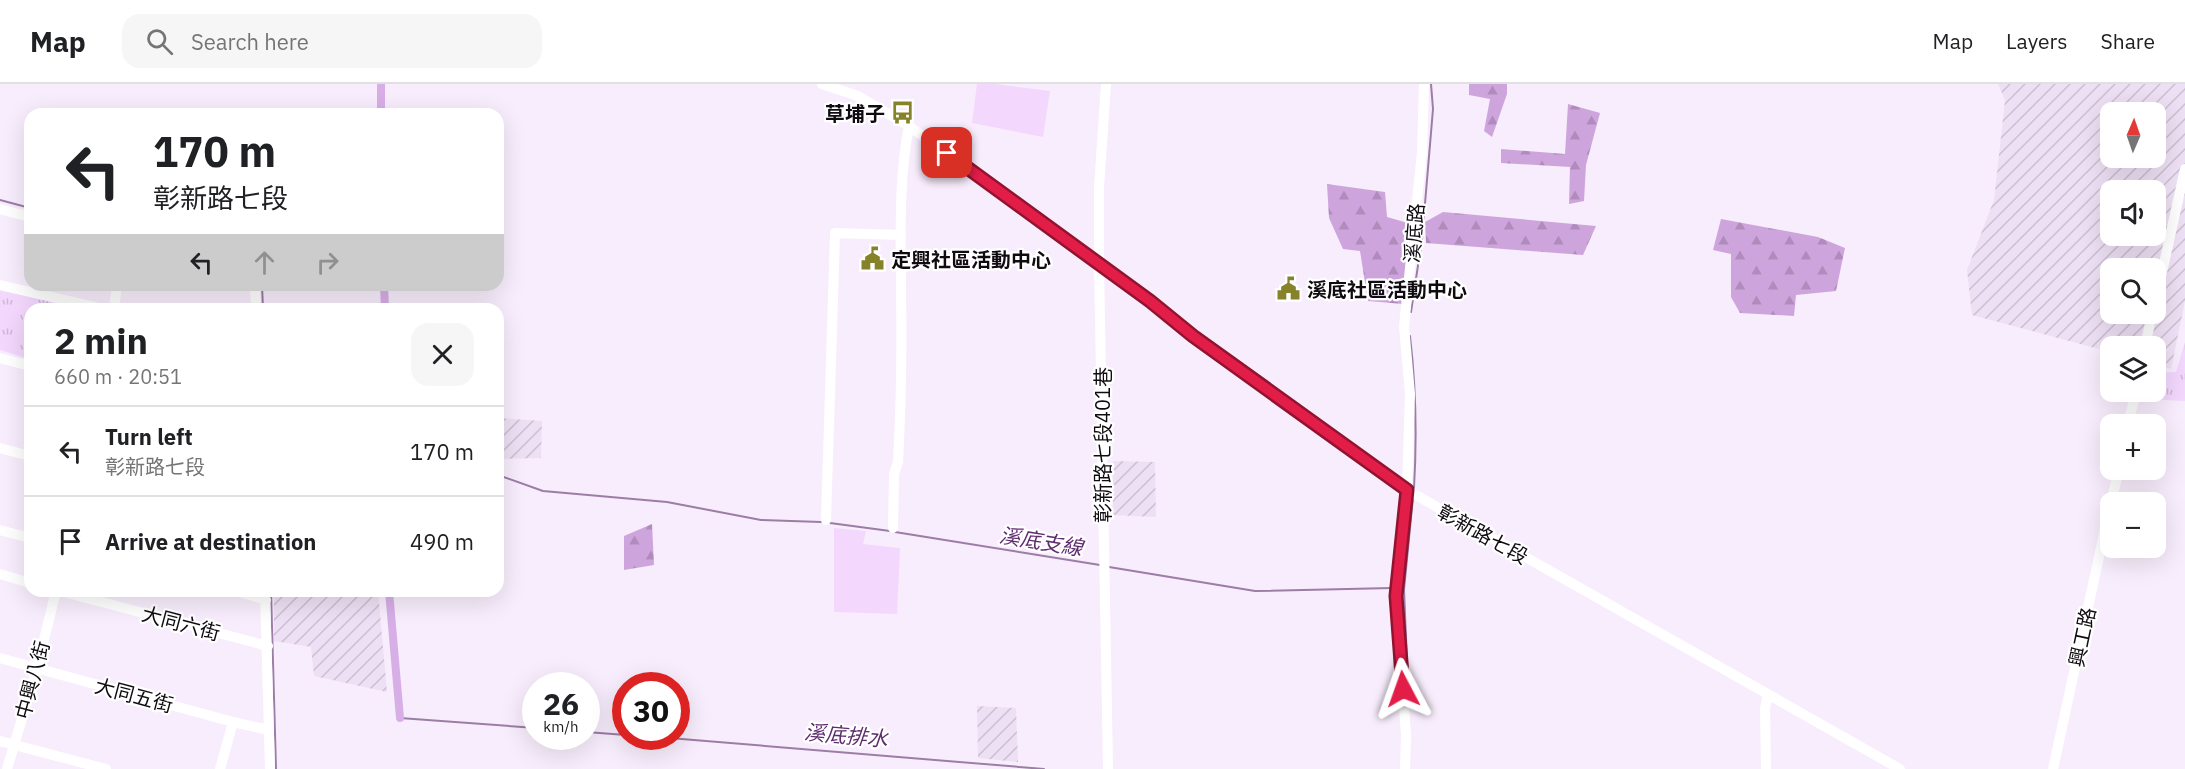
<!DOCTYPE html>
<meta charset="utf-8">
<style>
:root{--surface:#fff;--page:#f6f6f6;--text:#202124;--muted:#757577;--line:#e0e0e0}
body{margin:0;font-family:"IBM Plex Sans","Noto Sans TC",sans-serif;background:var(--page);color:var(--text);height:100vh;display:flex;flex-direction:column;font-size:22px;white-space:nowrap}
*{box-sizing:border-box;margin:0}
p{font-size:20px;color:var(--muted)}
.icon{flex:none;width:33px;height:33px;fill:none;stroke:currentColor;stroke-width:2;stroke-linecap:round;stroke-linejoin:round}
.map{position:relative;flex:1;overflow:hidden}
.sheet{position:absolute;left:24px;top:219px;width:480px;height:294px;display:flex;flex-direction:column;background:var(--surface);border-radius:18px;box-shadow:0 6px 24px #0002}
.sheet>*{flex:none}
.hud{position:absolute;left:24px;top:24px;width:480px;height:183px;border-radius:18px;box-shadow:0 6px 24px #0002;background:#fff;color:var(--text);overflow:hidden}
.needle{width:39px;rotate:2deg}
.fabs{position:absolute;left:2100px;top:18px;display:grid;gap:12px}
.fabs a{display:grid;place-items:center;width:66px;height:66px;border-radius:12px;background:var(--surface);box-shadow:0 6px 24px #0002;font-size:30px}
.speed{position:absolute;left:522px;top:588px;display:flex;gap:12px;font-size:30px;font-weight:700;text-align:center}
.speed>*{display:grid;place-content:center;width:78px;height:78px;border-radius:50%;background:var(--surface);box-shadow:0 6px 24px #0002;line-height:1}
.speed small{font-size:15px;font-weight:400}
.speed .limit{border:9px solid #d22;background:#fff;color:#111}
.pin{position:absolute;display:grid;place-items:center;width:51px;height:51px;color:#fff;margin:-26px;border-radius:12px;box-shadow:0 3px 9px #0006}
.me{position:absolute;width:66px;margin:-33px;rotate:356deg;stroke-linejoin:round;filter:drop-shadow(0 0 4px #0008)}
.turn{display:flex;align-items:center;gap:21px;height:126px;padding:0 30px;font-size:27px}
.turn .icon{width:78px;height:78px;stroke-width:2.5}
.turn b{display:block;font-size:42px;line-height:51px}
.lanes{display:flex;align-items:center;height:57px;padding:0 30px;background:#0003;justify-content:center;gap:30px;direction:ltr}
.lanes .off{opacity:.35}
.round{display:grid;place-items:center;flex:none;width:63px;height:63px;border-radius:18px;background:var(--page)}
.headline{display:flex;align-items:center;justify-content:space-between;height:102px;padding:0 30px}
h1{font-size:36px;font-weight:700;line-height:45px}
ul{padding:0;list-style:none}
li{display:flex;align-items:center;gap:18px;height:90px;padding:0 30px;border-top:2px solid var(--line)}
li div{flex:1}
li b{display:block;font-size:22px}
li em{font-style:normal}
header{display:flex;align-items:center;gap:36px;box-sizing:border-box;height:84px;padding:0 30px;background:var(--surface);border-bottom:2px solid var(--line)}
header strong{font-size:28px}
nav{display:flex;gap:33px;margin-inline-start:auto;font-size:21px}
.search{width:420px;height:54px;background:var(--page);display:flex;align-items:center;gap:15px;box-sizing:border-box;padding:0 21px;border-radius:18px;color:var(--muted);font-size:22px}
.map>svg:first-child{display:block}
.industrial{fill:url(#industrial-furrows);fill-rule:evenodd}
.green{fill:#f3d7fd}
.forest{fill:url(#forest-firs)}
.park{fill:url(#park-tufts)}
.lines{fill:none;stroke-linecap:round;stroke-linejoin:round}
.stream{stroke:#9c7da6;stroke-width:2}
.canal{stroke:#d8aee7;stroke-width:8}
.minor{stroke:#fff;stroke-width:10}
.route-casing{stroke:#92132f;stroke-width:15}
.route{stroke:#e11d48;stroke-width:10}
.labels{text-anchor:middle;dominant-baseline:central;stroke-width:4.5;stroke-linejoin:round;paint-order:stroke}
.poi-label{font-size:20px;font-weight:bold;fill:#0f0b10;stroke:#fff;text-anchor:start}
.street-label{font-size:20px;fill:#0f0b10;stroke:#fff}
.water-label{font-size:21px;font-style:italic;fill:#5f2c70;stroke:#fff}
</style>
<header>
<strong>Map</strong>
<div class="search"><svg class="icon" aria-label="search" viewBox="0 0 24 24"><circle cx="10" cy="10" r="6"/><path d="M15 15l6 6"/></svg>Search here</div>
<nav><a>Map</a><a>Layers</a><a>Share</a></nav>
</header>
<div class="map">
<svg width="2185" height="685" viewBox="0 0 2185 685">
<defs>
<pattern id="industrial-furrows" width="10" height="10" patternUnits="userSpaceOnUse" patternTransform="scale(1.5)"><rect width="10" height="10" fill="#eee0f4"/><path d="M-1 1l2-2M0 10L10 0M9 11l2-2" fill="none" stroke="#cbbfd0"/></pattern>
<pattern id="forest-firs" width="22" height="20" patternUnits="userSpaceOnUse" patternTransform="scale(1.5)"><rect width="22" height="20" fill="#cea4dd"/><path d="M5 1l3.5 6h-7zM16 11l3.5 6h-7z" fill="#b08cbd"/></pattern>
<pattern id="park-tufts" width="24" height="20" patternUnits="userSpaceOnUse" patternTransform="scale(1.5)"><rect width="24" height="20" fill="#f3d7fd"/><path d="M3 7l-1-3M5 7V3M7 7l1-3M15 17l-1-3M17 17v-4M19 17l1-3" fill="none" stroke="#cfb7d8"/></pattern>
</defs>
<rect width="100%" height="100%" fill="#f8edfc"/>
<!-- industrial -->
<path class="industrial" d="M1998,0h187v217l-14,68 -15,-5v-18h-46v6l-138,-37 -5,-45 27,-70 11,-100zM2110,28h46v46h-46zM2110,106h46v46h-46zM2110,184h46v46h-46z
M498,334l44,3 -1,37 -43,1z
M1113,377l42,1 1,55 -43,-2z
M274,507h104l9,101 -73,-16 -3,-29 -37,-6z
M977,622l39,2 2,54 -40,-4z"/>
<!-- green -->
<path class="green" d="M977,0h18l55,7 -7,46 -71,-14z
M834,444l32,3 -3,13 37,4 -3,66 -63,-2z"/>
<!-- forest -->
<path class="forest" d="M1469,0h38v10l-15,43 -8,-6 6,-32 -21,-4z
M1568,20l32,9 -14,52 -2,36 -15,3 1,-37 -69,-4v-14l64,5z
M1327,100l58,8 2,25 21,6 -1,68 -4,13 -35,-3 -8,-50 -17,-2 -14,-31z
M1443,128l153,14 -13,29 -157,-12 -1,-21z
M1721,135l97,18 27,11 -9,43 -40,4 -2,21 -54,-3 -9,-16v-43l-18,-4z
M652,440l2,41 -30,5v-34z"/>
<!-- park -->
<path class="park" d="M0,205l81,20h-51v50l-30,-9z
M2185,258v59l-41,-2 2,-7h10v-19l20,-1z"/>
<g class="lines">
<!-- stream -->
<path class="stream" d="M0,116l30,8
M262,201l1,24
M1411,228l11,-73 11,-130 -2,-25
M1410,252c6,51 7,101 4,152
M498,391l45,16 124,11 94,18 60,2
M830,439l60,8
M895,448l205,33
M1109,483l146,24 137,-3
M1401,505l3,1 4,95
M1404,506l9,-93
M271,507l5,178
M400,634l136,10
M586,648l40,3
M645,652l399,33"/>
<!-- canal -->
<path class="canal" d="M381,30v-30
M384,201l1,24
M389,507l11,127"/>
<!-- minor -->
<path class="minor" d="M822,0l36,12 51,30 241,175 43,35 214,154 493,279
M1106,0l-7,103v77l9,505
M0,125l30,8
M0,201l104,24
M255,201l1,24
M2156,215l29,-130
M114,225l3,-24
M2145,262l7,-32
M0,274l30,8
M2128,340l8,-32
M0,364l30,8
M2111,418l8,-32
M826,436l9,-287 66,2
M893,444l1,-54 4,-12c3,-56 4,-111 3,-166 0,-56 -3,-115 8,-170
M0,446l30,8
M0,490l30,9
M60,507l208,55
M236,507l30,9
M265,507l5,178
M0,574l233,64 36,8
M0,657l106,28
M7,685l30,-101 19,-77
M220,685l13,-47
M1405,685l1,-34 -10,-139 11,-106 3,-96 -6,-68 18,-174 2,-68
M1766,685l-1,-61 3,-13
M2053,685l57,-263"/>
</g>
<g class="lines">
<defs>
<path id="route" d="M947,69l203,148 43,35 214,154 -11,106 7,93"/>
</defs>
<!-- route casing -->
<use href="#route" class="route-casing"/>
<!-- route -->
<use href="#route" class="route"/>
</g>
<!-- icons -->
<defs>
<symbol id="bus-bare" viewBox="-9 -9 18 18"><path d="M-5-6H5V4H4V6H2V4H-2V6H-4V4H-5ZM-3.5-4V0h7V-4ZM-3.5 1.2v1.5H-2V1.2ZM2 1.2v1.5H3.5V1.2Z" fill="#85822a" stroke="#fff" stroke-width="2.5" paint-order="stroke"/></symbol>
<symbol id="civic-bare" viewBox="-9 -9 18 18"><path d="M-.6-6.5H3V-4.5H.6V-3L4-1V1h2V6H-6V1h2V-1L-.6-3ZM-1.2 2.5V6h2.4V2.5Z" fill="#85822a" stroke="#fff" stroke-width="2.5" paint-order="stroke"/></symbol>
</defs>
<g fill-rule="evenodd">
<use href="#bus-bare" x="886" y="12" width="33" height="33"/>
<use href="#civic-bare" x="856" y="158" width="33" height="33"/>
<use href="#civic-bare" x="1272" y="188" width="33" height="33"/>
</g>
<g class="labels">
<!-- poi labels -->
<g class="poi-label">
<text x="885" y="29" text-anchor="end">草埔子</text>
<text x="891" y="175">定興社區活動中心</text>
<text x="1307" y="205">溪底社區活動中心</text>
</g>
<!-- street labels -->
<g class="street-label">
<text transform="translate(1414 149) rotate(-85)">溪底路</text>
<text transform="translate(1102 361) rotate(-90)">彰新路七段401巷</text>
<text transform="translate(1483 450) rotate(29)">彰新路七段</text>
<text transform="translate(181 539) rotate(15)">大同六街</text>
<text transform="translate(2082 553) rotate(-78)">興工路</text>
<text transform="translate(32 596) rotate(-75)">中興八街</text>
<text transform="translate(134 611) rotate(15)">大同五街</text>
</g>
<!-- water labels -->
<g class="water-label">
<text transform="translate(1041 457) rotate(9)">溪底支線</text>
<text transform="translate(846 651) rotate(5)">溪底排水</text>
</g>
</g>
</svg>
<div class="fabs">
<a><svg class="needle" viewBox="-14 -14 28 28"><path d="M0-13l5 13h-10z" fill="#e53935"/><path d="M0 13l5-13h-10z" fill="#757577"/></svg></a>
<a><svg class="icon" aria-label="sound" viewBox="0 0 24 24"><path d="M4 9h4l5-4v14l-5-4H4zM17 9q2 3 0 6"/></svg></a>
<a><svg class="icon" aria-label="search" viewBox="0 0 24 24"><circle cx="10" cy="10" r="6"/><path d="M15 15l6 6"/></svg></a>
<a><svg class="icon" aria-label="layers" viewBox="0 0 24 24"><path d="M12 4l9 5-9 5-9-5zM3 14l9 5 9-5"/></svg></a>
<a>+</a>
<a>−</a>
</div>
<div class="speed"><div>26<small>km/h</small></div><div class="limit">30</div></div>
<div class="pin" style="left:947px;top:69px;background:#d93025"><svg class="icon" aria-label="arrive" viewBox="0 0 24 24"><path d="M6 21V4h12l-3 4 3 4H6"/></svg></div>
<svg class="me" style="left:1403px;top:605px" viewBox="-20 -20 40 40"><path d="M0-17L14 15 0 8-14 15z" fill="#e11d48" stroke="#fff" stroke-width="4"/></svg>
<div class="hud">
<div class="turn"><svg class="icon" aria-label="left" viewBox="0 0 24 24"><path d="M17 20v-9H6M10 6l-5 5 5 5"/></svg><div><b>170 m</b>彰新路七段</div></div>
<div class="lanes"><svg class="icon" aria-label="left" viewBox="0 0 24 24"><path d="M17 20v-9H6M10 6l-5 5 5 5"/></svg><svg class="icon off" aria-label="ahead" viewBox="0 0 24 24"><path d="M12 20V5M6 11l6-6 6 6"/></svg><svg class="icon off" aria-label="right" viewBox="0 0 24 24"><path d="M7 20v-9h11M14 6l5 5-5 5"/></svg></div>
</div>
<section class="sheet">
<div class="headline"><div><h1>2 min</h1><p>660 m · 20:51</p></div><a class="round"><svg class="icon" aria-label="close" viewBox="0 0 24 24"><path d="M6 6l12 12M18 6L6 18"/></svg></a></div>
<ul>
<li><svg class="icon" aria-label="left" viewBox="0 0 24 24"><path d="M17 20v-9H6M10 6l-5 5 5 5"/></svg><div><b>Turn left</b><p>彰新路七段</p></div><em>170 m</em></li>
<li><svg class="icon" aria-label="arrive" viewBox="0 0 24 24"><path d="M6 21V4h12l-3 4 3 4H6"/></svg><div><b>Arrive at destination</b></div><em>490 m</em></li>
</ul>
</section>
</div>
